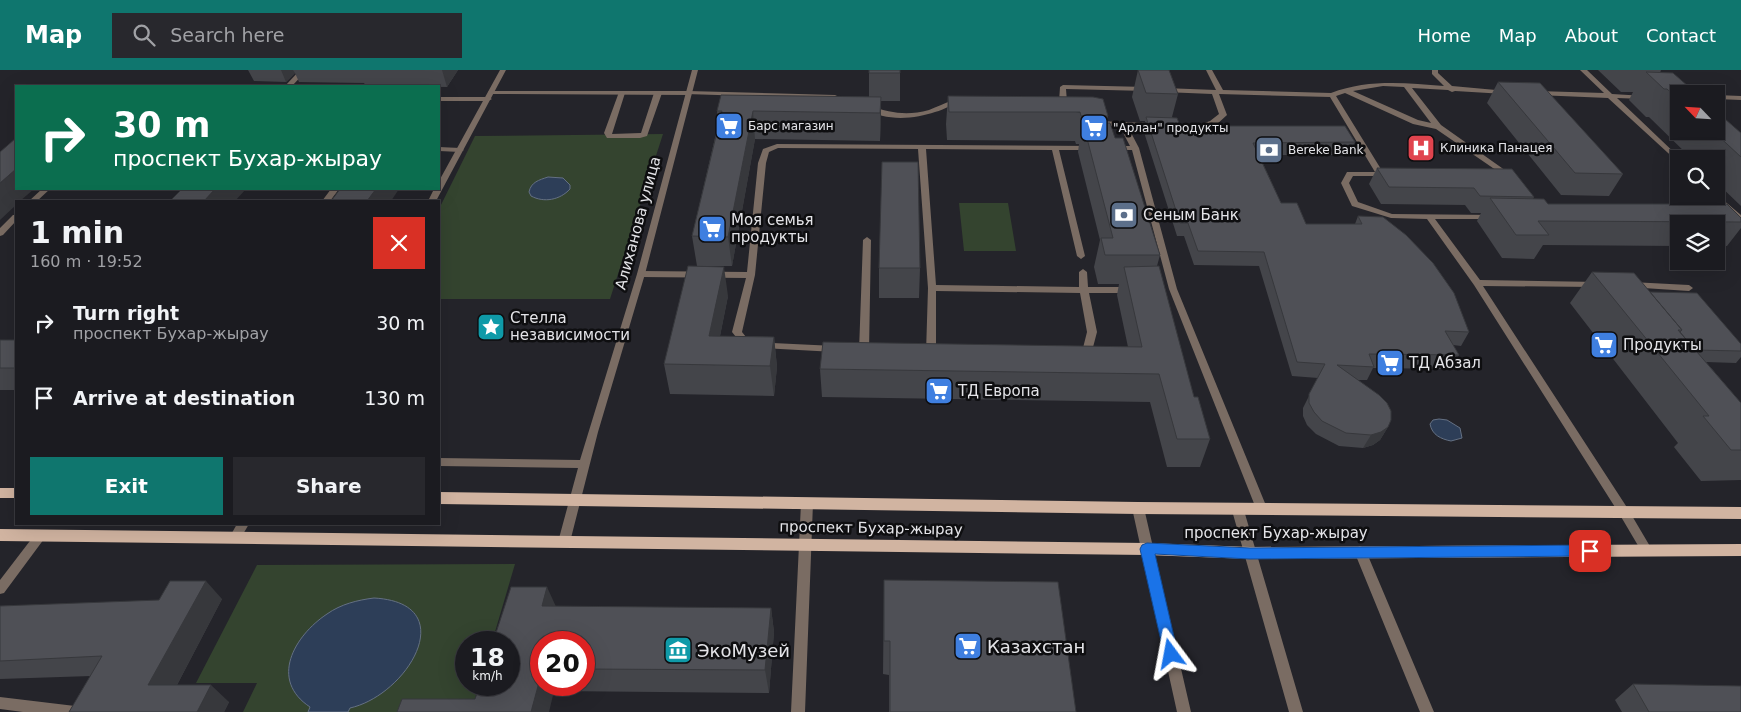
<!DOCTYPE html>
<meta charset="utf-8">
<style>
:root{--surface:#1b1b20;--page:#28282d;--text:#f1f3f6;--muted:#a0a1a5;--line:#39393e;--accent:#0f766e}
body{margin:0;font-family:"DejaVu Sans",sans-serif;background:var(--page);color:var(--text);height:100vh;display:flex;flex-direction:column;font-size:19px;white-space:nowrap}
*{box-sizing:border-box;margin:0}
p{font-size:16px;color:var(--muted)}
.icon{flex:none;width:28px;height:28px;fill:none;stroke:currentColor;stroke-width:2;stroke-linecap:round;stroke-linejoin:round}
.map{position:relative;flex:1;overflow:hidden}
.sheet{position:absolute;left:15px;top:130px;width:425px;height:325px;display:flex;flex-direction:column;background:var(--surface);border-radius:0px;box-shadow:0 5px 20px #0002,0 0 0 1px var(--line)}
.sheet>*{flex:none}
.guide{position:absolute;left:15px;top:15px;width:425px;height:105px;border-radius:0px;box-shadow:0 5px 20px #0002,0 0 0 1px var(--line);background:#0b6e4f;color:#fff;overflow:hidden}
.needle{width:32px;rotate:295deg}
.buttons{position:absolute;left:1670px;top:15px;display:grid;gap:10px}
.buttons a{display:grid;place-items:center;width:55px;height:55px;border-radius:0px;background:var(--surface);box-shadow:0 5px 20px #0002,0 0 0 1px var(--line);font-size:25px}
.speed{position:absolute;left:455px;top:561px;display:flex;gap:10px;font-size:25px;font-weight:700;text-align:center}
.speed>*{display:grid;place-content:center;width:65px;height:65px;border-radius:50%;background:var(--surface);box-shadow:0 5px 20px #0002,0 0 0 1px var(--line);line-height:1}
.speed small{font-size:12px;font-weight:400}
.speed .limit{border:8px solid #d22;background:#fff;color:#111}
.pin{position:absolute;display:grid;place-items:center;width:42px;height:42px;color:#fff;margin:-21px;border-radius:10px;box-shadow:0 2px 8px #0006}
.me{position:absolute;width:55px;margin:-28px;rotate:347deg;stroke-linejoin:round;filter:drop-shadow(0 0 4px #0008)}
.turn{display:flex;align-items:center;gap:18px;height:105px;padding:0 15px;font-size:22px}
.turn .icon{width:65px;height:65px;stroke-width:2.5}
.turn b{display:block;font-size:35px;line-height:42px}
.round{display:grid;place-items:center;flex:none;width:52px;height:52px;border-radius:0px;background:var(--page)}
.head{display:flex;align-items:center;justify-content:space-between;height:85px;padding:0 15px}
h1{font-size:30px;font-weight:700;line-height:38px}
.action{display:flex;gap:10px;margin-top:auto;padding:10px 15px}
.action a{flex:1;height:58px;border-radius:0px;background:var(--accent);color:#fff;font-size:20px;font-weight:700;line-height:58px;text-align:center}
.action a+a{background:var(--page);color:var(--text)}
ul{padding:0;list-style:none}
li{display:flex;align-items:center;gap:15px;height:75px;padding:0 15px}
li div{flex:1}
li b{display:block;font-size:19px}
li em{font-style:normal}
header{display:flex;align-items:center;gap:30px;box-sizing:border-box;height:70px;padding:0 25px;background:var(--accent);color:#fff}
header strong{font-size:24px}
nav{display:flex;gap:28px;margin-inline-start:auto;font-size:18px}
.search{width:350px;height:45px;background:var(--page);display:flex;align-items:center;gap:12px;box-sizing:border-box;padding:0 18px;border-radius:0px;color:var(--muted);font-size:19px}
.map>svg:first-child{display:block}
.green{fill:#34442f}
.water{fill:#2d3e58;stroke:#647083}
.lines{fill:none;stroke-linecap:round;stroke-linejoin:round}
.service{fill:#7a6c63;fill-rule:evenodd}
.minor{fill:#7a6c63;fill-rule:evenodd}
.tertiary{fill:#7a6c63;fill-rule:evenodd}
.primary{fill:#d1b4a1;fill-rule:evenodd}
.wall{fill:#44454a;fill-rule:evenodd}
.shaded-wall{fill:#37383c}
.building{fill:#4f5056;stroke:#37383c}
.route{fill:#1a73e8;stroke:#114b97}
.labels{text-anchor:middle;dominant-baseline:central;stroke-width:5;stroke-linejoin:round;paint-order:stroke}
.far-poi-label{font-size:12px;fill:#e4e4e8;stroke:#0e0e10;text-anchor:start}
.poi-label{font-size:15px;fill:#e4e4e8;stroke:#0e0e10;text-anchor:start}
.street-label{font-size:15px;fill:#e4e4e8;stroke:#0e0e10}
.near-poi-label{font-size:18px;fill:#e4e4e8;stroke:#0e0e10;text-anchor:start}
</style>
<header>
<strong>Map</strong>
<div class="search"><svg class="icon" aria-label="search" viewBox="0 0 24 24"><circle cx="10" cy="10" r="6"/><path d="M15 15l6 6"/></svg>Search here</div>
<nav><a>Home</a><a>Map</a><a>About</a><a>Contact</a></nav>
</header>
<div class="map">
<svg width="1741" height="642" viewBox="0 0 1741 642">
<rect width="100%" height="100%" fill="#24242a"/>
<!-- green -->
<path class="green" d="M663,64l-53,165h-171v-90l36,-73z
M959,133h49l8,48h-52z
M515,494l-23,78h-26v43h13l-5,17 -70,10h-161l14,-29h-61l61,-118z"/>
<!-- water -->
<path class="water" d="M548,107l15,1 7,7v4c-10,11 -26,14 -39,7l-2,-4c2,-10 10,-12 19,-15z
M1439,349l8,1 13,8 2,10 -11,3c-10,-2 -19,-6 -21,-17l3,-4z
M374,528c89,5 34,97 -24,110l-2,4h-40l2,-5c-41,-27 -16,-71 17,-93 14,-10 31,-14 47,-16z"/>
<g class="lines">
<!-- service -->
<path class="service" d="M300,0h7l-15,16h-7z
M1206,0h6l11,20 108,3c37,-14 74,-10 113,-7l-12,-12v-4h6v3l14,13 55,5v2l-2,1 -50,-3 -3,1 -4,-2 -36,-2 29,37 68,48v4h-3l-70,-48 -23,-5 -68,-31 -9,3 48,78 -4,2h-27l-4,7 9,19 34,12 104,1v4h-61l45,61 119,2 1,2 -4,3 -113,-1 145,223 2,3 -2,3 -4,2 -4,-2 -146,-230 -47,-66 -36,-1 -39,-12 -11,-23 6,-11h28l-45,-75 -111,-3 8,21 -11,10 -17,4 -71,-2 11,21 38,141 90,219 -2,3 -4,1 -4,-1 -88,-222 -37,-139h-18l-4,-2 4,-2h16l-10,-19 -23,-2 -4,-2 4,-2 102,4 11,-4 9,-7 -7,-20 -48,-2 -3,-2 3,-2 52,2zM1383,16l21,1 27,36 -13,-3 -65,-29z
M1580,0h7l25,24 33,2 2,1 -4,2 -26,-1 64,61h-2v4l-71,-65 -71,-3 -4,-2 4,-2 67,2z
M1063,15l84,2 3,2 -3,2 -81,-2 1,13 4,8 -4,2h-3l-5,-10 1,-15z
M658,21l4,2 -15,43 -7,2h-33l-3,-5 15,-41 6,1 -13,41 29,-1 13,-40z
M688,21l147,4 4,2 -4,2 -149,-5 -2,-1z
M1716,25l25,1v4l-25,-1z
M439,27h49l4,2 -4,2h-49z
M952,31h9l4,2c-5,3 -10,1 -15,3 -5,2 -10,5 -15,6 -20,7 -51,10 -69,-4l4,-2c21,7 37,10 59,4 8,-3 15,-7 23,-9z
M777,74l318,2v4h-36l26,106 -4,3 -4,-3 -25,-106 -126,-1 10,136 143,2v-15l4,-3 4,3 1,15h42l4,3 -4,3h-41l8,39 -5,19c-4,5 -14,5 -18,0l2,-2 7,-1 4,-16 -7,-39 -144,-2v59l4,3 -5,3 -7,-1 -2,-2 2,-65 -10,-139 -140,-1 -9,4 -3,11 -11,112 -13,57 8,10 85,4 5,3 -5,3 -91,-5 -12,-15 14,-54 -105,-1 -4,-3 4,-3 106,1 11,-109 5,-14z
M439,77l21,1 4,2 -4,2 -21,-1z
M42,119h8l-13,12h-8z
M331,119h8l-9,12h-8z
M1716,124l25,21v7h-3l-25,-24 -1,-2h4z
M13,145h3v6l-13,14 -3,1v-8z
M867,167l4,3 -2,111 -5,3 -5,-3 4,-111z
M1631,212l58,3 4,3 -4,3 -61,-4 -1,-2z
M807,429l4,1 2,3 -8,209h-14l10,-209 2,-3z
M1237,433l4,1 2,3 60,205h-14l-58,-205 2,-3z
M1138,434l4,1 2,3 47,204h-14l-45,-204 2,-3z
M40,461l4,2 2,3 -2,3 -40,54 -4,1v-14l36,-47z
M0,627l75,9 5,2 2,4h-59l-23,-3z"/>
<!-- minor -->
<path class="minor" d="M490,21h198l4,2 -4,2 -200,-1v-2z
M1624,437l4,2 23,39 2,3 -2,3 -4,2 -4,-2 -23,-39 -2,-3 2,-3z"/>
<!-- tertiary -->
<path class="tertiary" d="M500,0h6l-70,131h-8l6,-12h5v-8z
M692,0h6l-53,204 -47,158 -28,110 -2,3 -4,2 -4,-2 -2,-3 20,-74 -139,-2v-8l141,2 57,-186z
M237,454h12l-10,17 -4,2 -4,-2 -2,-3z
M1360,476l4,2 2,3 68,161h-14l-66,-161 2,-3z"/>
<!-- primary -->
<path class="primary" d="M0,418h16v10h-16z
M439,422l699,10 603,5v12l-603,-5 -699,-10z
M0,459l1147,14 103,4 491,-3v12l-491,3 -103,-4 -1147,-14z"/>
</g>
<!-- wall -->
<path class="wall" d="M248,0h210l-11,17 -81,-1 -2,-3 -65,-1 -4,-9 -9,9 -32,-1z
M900,0v31h-19l-1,40 -125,-2 -23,127h-35l-5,-30 26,-111 -1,-14 152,-14v-24z
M1138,0l40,24 -6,23 10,14 38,1 1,-6 134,16 -5,13h-91l22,48 25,21h49l3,-8 111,116 -8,14 -8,-1 6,10 -8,14 -78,-1 -6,12h-9l30,47 -8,13 -7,5 -10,3 -24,-2 -23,-12 -9,-9 -4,-9v-8l15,-30 -26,-2 -33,-110 -65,-1 -10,-29h-7l-34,-107 2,-8h-5l-8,-24z
M1598,0h63l-1,3 19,21v37h37l25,2v73l-25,-24v-23h-24l-43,-42h-3l-17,-17 4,-8h-12z
M1498,12l125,92 -14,22 -48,-1 -74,-92z
M948,26l160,20 -2,7 9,15 45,117 -3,11 37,131 16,42 -10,28h-33l-17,-65 -328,-5 -2,-28 308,-22 -11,-52 2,-11h-21l-4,-17 6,-27 -22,-88 1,-8h-3l-1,-3 -128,-1 -1,-16z
M1377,98l157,29 -1,2 15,5 193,14v10l-14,18h-11v-22h-37v22l-136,-1 -9,14 -32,-1 -25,-37 4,-8h-10l-6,-8 -84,-1 -12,-20z
M879,198h41l-1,30h-40z
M1592,202l149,72v13l-5,6 -30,-1 35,41v77l-40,1 -27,-34 4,-4 -108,-140z
M728,226l-8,40 54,1 3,30 -3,29 -104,-2 -6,-30z
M0,270h16v50h-16z
M884,510l192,132h-187v-37l-6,-1z
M222,529l-45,86 52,17 -5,10h-155l22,-36 -91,3v-73z
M556,537l215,1 3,24 -5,61 -215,-2 -79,8zM541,572h43v43h-43z
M1633,614l108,28h-119l-7,-12z"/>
<!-- shaded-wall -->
<path class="shaded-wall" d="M281,0h12l2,3 -9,9z
M442,0h16l-11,17z
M881,27v28l-1,16v-28z
M753,41l2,28 -23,127 -4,-29z
M16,99v20h18l-14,12h-4v4l-16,15v-37z
M215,119h31l-11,12h-31z
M376,119h23l-8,12h-24z
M724,197l4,29 -14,70 -5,-30z
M774,267l3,30 -3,29 -4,-30z
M1388,357l-8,13 -7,5 -10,3 8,-13z
M206,511l16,18 -54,103 -20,-17z
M547,517l11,24 -16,-5z
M771,538l3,24 -5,61 -4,-23z
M541,605v10h10l3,6 -5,21h-18z
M211,615l18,17 -5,10h-27z"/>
<!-- building -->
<path class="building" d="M869,0h31v3h-31z
M1138,0h31l9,24 -32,-1z
M1646,2l27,1 24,21h-18v6l-12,-11h-3z
M1498,12l42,1 83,91 -48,-1z
M721,25l160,2 -1,16 -127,-2 -25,126 -36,-1 30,-125h-5z
M948,26l145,1 10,2 5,17h-27l-1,-4h-131z
M1716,41l25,22v24l-28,-26h3z
M1146,47l31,1 5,13 42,1 -3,-6h124l10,16 -102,1 28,60h16l9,21h56l-4,-8 25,1 23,18 27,28 21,30 15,39 -24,-1 14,24 -90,-1 5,13 -37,-2 42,30 8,8 4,8v9l-3,7 -7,5 -10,3 -25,-2 -24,-12 -8,-9 -5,-9v-9l16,-30 -28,-2 -33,-110 -66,-1 -10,-28h-8z
M1083,53h27l5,15h8l37,117h-55l-4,-17h12z
M16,68v31l-16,14v-31z
M882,92h36l2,106h-41z
M1377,98l135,1 22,28 -54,-1 -6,-8 -85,-1z
M182,119h33l-11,12h-34z
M340,119h36l-9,12h-36z
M1490,128l54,1 4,5h179l14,14v4l-203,-1 11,14h-33z
M688,196l36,1 -15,69 65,1 -4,29 -106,-2z
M1159,196l35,131h4l12,42h-33l-18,-65 -339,-5 3,-27 319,5 -18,-80z
M1592,202l42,1 48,57h-4l63,73v47h-10l-28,-34h6z
M1650,222l47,1 44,51v7l-46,-1 -15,-18 2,-2z
M0,270h16v28h-16z
M884,510l174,2 18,130h-186v-71h-6z
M170,511h36l-58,104h63l-14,27h-128l33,-56 -102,5v-55l159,-6z
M511,517h36l-5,19 229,2 -6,62 -181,-1v-27h-43v33l-10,37h-134l5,-13h73l5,-14h29v-43h-16z
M1633,614l108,2v26h-92z"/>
<!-- route -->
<path class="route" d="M1147,473l103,5 340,-3 4,2 2,4 -2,4 -4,1 -340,3 -95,-5 23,100 -2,5 -5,2 -5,-2 -2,-5 -24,-105 2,-4z"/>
<!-- icons -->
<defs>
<symbol id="supermarket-square" viewBox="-11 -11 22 22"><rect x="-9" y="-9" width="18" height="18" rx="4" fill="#3f7fe0" stroke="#0e0e10"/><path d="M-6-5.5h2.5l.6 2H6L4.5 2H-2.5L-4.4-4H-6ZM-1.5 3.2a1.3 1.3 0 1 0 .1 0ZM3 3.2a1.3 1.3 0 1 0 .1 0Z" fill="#fff"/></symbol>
<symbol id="hospital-square" viewBox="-11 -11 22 22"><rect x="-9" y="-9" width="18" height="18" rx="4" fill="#e0444e" stroke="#0e0e10"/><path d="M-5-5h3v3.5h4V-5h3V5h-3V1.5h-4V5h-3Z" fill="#fff"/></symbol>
<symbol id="bank-square" viewBox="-11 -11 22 22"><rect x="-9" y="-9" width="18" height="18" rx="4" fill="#5c6f8a" stroke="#0e0e10"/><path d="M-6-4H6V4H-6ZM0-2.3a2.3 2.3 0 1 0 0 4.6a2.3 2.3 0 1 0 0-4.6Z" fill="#fff"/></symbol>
<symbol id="sight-square" viewBox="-11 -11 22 22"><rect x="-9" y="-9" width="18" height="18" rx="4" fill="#0f9aa8" stroke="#0e0e10"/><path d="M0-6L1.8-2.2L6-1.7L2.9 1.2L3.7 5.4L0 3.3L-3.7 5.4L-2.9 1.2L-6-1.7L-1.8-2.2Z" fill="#fff"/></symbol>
<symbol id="museum-square" viewBox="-11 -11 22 22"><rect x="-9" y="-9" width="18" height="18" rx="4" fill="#0f9aa8" stroke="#0e0e10"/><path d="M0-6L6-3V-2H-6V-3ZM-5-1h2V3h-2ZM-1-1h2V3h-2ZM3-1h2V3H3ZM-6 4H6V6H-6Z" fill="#fff"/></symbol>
</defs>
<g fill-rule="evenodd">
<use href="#supermarket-square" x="713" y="40" width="32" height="32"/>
<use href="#supermarket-square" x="1078" y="42" width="32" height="32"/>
<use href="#hospital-square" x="1405" y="62" width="32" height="32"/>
<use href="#bank-square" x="1253" y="64" width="32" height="32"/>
<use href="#bank-square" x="1108" y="129" width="32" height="32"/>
<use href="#supermarket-square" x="696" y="143" width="32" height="32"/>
<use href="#sight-square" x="475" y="241" width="32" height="32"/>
<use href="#supermarket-square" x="1588" y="259" width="32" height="32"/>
<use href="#supermarket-square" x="1374" y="277" width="32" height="32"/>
<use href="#supermarket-square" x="923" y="305" width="32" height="32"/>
<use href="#supermarket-square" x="952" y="560" width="32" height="32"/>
<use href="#museum-square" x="662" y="564" width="32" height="32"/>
</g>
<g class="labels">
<!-- far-poi labels -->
<g class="far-poi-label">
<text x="748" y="56">Барс магазин</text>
<text x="1113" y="58">"Арлан" продукты</text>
<text x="1440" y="78">Клиника Панацея</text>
<text x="1288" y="80">Bereke Bank</text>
</g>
<!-- poi labels -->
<g class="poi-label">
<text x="1143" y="145">Сеным Банк</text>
<text x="731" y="150">Моя семья<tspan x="731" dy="17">продукты</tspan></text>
<text x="510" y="248">Стелла<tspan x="510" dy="17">независимости</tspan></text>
<text x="1623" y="275">Продукты</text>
<text x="1409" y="293">ТД Абзал</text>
<text x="958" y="321">ТД Европа</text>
</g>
<!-- street labels -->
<g class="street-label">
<text transform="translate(638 153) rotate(-75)">Алиханова улица</text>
<text transform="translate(871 458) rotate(1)">проспект Бухар-жырау</text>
<text x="1276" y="463">проспект Бухар-жырау</text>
</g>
<!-- near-poi labels -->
<g class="near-poi-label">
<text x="987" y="576">Казахстан</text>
<text x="697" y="580">ЭкоМузей</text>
</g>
</g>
</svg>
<div class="buttons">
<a><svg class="needle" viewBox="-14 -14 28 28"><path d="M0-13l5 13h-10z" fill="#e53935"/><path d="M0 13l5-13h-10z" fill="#a0a1a5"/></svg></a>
<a><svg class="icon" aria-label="search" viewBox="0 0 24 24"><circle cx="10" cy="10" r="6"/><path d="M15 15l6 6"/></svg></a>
<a><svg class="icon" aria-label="layers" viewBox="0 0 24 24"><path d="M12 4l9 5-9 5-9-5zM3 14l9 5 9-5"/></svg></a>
</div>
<div class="speed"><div>18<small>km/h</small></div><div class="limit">20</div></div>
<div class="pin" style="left:1590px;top:481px;background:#d93025"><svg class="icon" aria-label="arrive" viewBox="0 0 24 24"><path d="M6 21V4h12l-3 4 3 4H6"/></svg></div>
<svg class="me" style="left:1171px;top:584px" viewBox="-20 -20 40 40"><path d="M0-17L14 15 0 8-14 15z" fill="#1a73e8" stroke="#fff" stroke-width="4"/></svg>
<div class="guide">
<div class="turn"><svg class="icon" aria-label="right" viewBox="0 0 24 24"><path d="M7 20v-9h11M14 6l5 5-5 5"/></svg><div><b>30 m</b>проспект Бухар-жырау</div></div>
</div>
<section class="sheet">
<div class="head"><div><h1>1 min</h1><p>160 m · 19:52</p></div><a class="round" style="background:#d93025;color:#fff"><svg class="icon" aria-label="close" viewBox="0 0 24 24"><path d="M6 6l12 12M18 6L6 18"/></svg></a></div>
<ul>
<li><svg class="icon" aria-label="right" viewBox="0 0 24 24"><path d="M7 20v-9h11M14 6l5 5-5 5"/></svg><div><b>Turn right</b><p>проспект Бухар-жырау</p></div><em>30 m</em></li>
<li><svg class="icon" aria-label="arrive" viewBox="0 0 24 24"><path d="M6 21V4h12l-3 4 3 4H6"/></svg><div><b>Arrive at destination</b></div><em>130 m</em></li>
</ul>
<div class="action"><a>Exit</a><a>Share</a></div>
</section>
</div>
